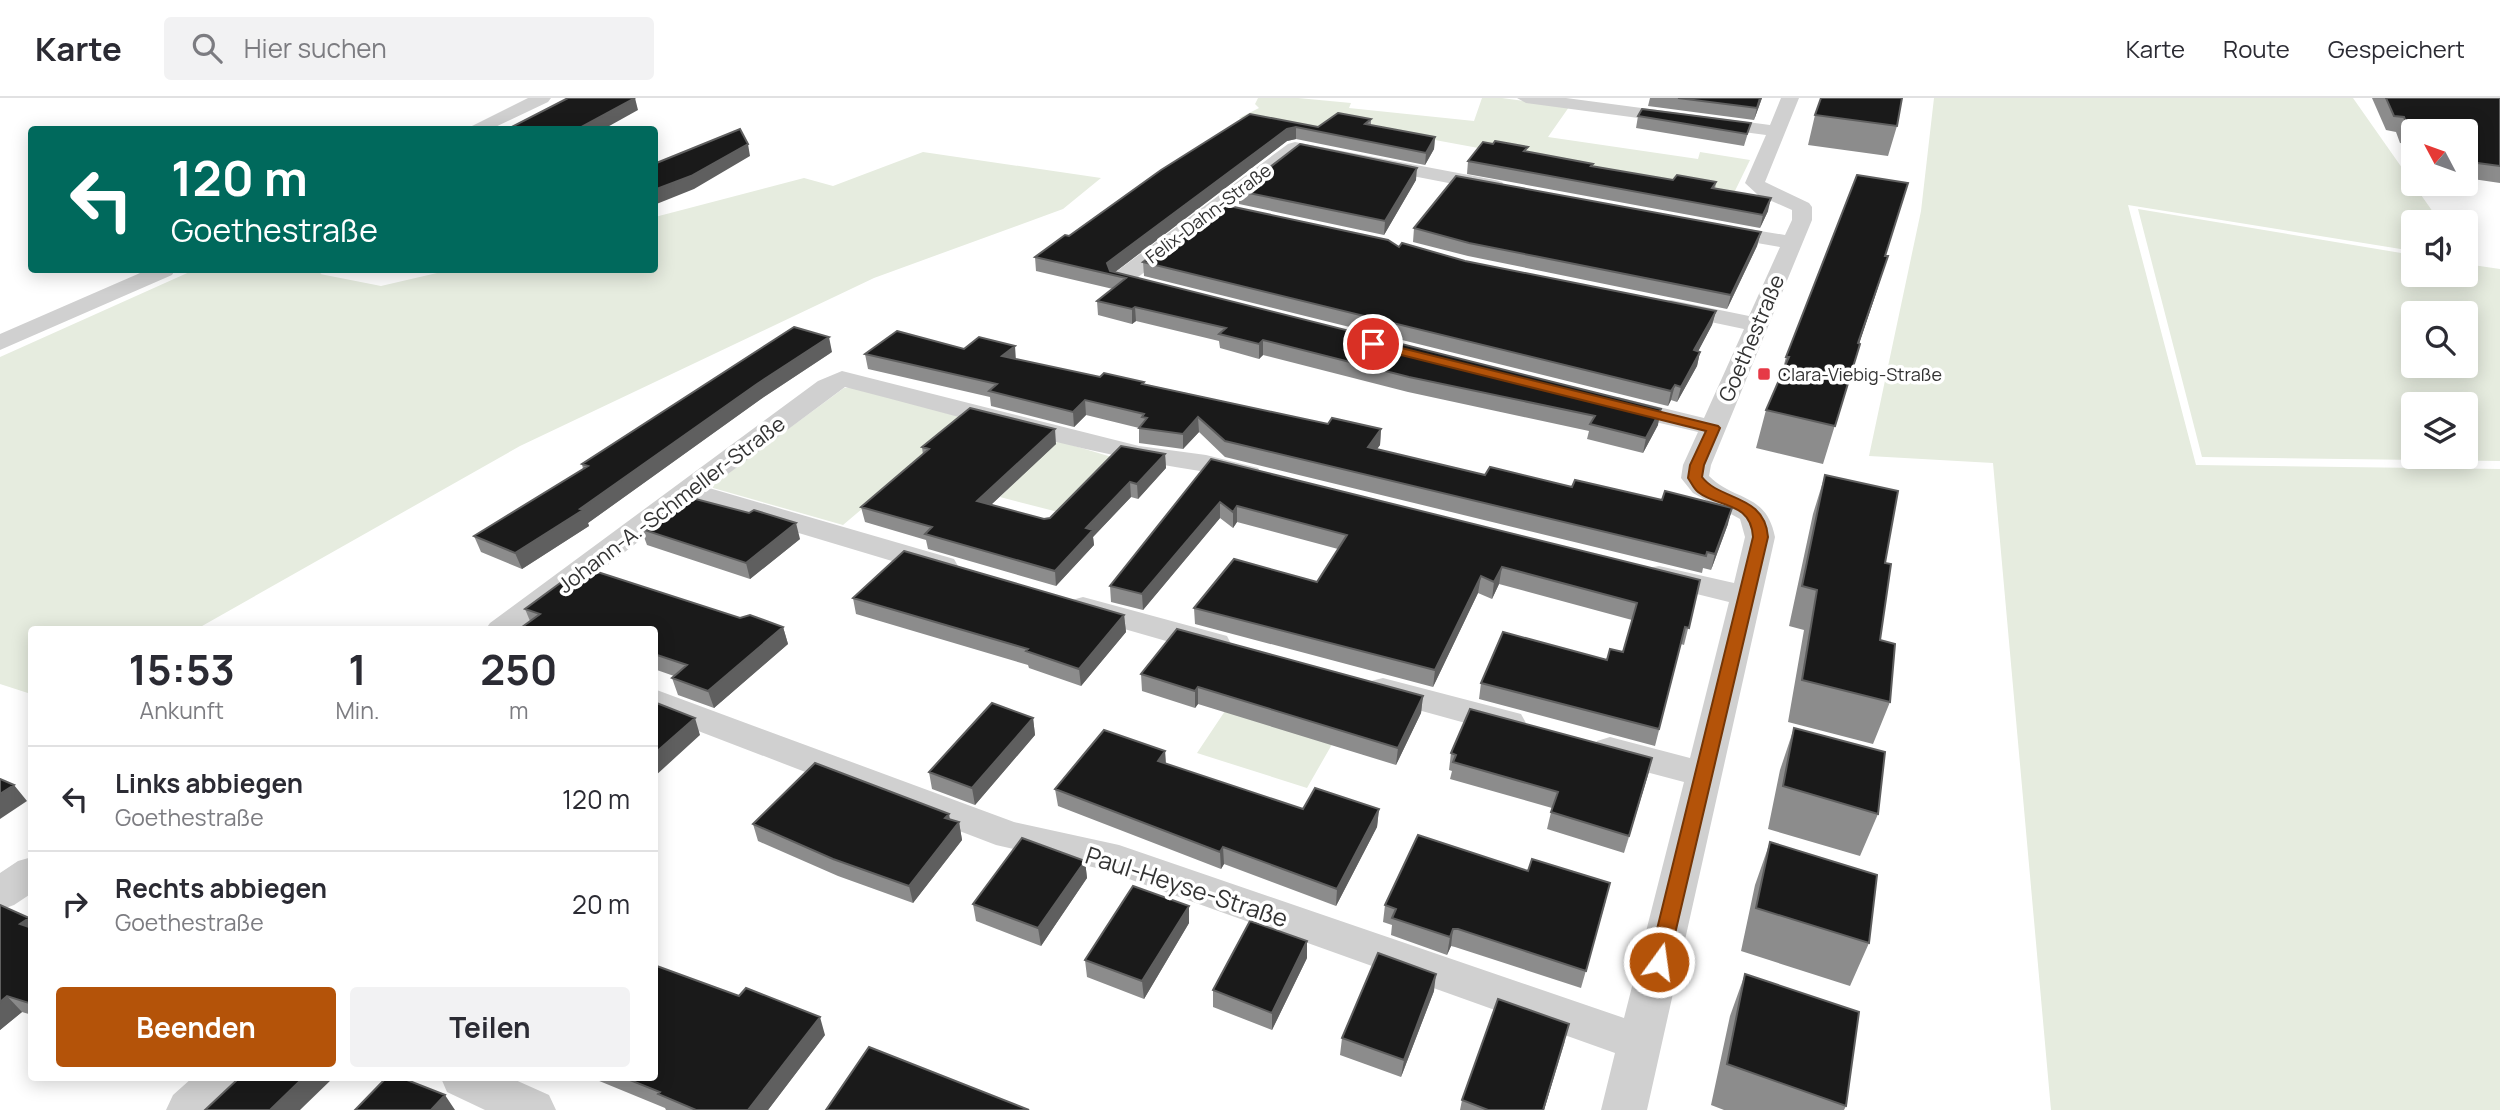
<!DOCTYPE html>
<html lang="de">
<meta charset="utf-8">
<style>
:root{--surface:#fff;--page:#f2f2f3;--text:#2b2b33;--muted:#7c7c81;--line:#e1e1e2;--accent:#b45309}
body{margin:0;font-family:Manrope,sans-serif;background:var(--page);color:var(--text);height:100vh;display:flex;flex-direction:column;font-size:26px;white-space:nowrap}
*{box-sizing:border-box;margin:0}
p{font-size:23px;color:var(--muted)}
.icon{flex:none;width:38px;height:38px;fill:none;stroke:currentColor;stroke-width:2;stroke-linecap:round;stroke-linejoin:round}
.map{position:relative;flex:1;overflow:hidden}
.sheet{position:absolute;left:28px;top:528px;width:630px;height:455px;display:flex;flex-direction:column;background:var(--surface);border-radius:7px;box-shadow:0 4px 18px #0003}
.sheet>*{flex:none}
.hud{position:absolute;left:28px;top:28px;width:630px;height:147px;border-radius:7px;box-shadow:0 4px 18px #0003;background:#00695c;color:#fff;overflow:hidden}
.needle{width:46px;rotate:311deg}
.fabs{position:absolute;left:2401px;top:21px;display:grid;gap:14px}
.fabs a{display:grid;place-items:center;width:77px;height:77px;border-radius:7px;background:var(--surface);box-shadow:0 4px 18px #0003;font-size:35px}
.pin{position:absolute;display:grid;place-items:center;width:60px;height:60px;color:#fff;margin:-30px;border:4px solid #fff;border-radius:50%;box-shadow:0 2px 7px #0007}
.me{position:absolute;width:77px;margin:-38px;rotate:14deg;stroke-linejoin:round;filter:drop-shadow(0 0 5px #0008)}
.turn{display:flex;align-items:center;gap:24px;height:147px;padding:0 28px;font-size:32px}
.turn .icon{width:91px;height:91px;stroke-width:2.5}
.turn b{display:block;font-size:49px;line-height:60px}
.eta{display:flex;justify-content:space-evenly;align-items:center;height:119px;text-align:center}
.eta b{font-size:42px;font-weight:700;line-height:49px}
.button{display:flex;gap:14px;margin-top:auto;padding:14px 28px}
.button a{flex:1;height:80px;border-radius:7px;background:var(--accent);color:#fff;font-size:28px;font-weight:700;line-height:80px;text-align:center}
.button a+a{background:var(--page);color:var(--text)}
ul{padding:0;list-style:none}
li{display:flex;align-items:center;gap:21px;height:105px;padding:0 28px;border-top:2px solid var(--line)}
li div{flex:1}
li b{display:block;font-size:26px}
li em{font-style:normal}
header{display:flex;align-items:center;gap:42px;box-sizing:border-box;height:98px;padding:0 35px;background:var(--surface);border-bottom:2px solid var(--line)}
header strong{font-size:33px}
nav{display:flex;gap:38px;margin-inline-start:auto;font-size:24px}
.search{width:490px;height:63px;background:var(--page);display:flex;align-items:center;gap:18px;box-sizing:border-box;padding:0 24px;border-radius:7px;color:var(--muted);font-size:26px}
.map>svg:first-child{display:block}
.green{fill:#e6ecdf;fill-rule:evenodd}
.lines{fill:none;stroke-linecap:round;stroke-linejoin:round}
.minor{fill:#d0d0d0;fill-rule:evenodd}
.wall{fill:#8c8c8c}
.shaded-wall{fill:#5f5f5f}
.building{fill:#1a1a1a;stroke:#5f5f5f;stroke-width:2}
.route{fill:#b45309;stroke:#753606;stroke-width:2}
.poi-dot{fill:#e63946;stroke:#fff;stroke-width:2.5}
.labels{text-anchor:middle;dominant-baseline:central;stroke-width:7;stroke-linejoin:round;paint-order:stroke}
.far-street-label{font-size:18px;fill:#333;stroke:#fff}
.far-poi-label{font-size:18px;fill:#333;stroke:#fff;text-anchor:start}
.street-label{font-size:21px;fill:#333;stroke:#fff}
.near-street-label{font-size:24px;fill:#333;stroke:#fff}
</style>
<header>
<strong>Karte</strong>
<div class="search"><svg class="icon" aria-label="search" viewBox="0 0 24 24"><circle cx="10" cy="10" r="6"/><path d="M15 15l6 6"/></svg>Hier suchen</div>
<nav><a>Karte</a><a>Route</a><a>Gespeichert</a></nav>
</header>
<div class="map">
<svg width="2500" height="1012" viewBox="0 0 2500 1012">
<rect width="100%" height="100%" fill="#fff"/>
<!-- green -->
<path class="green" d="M1258,0h40l53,5 -2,5 125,13 8,-23h20l67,9 -21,30 150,22 2,-7 50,8 -17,35 -396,-73 -14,10 -84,-14 20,-10 -4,-4z
M1934,0h419l87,124h-27v29l-285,-46 68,260 304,4v641h-449l-58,-647 -124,-7 52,-245z
M923,54l178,26 -38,31 -189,69 -354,168 -325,184h-163l-1,64 -31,-10v-327l194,-87h132l-6,4 61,12 69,-16h204l1,-53 149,-39 29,8z
M2138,111l275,46v20h53v-11l34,5v192l-298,-4zM2466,215v53h-53v-53zM2466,306v53h-53v-53z
M852,289l116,32 -125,106 -130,-37 -1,-3 132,-97z
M1058,343l57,17 -57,54 -58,-15z
M1253,571l105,30 -51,89 -110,-35z"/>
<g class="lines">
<!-- minor -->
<path class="minor" d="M528,0h23l-3,4 -59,28h-25z
M1517,0h49l204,27 11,-27h18l-34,84 44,21 3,4v13l-101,245 -2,11c26,26 57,16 66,61l-128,573h-46l14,-57 -514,-184 -105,-24 -342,-131v-25l360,133 105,23 505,173 60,-236 -87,-23 -5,-9 5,-9 13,-4 80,21 39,-156 -81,-20 -4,-7 4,-7 11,-2 75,17 11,-46 -5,-18 -47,-26 -12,-15 2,-13 15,-33 -89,-21 -4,-6 4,-6 9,-2 86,21 40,-89 -81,-17 -4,-5 4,-5 8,-2 78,16 31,-69 -63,-11 -7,-2 -4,-4 4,-4 7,-2 68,11 7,-15v-10l-34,-15 -13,-12 21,-48 -240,-32z
M1295,44l200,38 7,2 3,4 -3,4 -7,2 -196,-38 -170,130h-16l-3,-5 3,-5 175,-130z
M147,172h28l-3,5 -172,75v-16z
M842,273l297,75 67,9 52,13 4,6 -4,6c-19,5 -38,-7 -58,-9 -120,-18 -237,-54 -355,-84l-136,101 245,71 4,7 -4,7 -11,2 -11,-2 -240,-72 -170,129h-37l5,-7 328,-242z
M1083,499l144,39 4,8 -4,8 -12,3 -143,-41 -5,-7 5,-7z
M1383,580l138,36 5,9 -5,9 -12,3 -138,-38 -5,-8 5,-8z
M32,759v36l-18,12 -14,5v-37l18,-12z
M192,980h54l-6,14 -19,18h-55l7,-15z
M441,980h70l38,17 7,15h-71l-38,-18z"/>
</g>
<!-- wall -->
<path class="wall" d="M1650,0h112l-8,22 -106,-14z
M2372,0h128v85l-34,-5v-47h-53v14l-13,-2 -4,-11 -10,-2z
M1250,16l68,13 53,-8v6l64,12 -1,12 -9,16 -129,-26 -9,2 -173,132 544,152 -15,28 -56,-14 2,-8 -181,-39 -145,-37 -4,4 -39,-11 -1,-7 -83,-20 -4,3 -34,-9 -1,-14 16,-12 -77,-18 -1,-14 34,-21z
M1815,17l82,11 -9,30 -80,-11z
M1638,18l113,7 -7,23 -108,-18z
M1528,54l65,14 80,14 43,2 -1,7 53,22 -8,17 -293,-54 1,-13z
M1416,82l-32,55 -145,-31v-13z
M1414,130l347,4 -4,14 -30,63 -259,-53 -55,-14z
M1886,158l-9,34 -18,54h1l-37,120 -67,-16 10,-38 15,-34 5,-19z
M1465,163l251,50 -4,14 -14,26 2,1 -3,14 -20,36 -6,-2 -3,6 -524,-130 -1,-14z
M964,251l136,28 44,7 184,40 53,5 -1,16 -3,4 108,26 243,49 -17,46 -8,-2 -1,5 -477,-116 -26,-25 -16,17 -44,-6v-15l-53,-13 -12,12 -83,-21 -1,-9 -122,-28 -3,-15z
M832,254l-71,47 -173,124 1,3 -67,43 -41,-17 -7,-16 109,-67 -1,-5z
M1056,346l-65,61 53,14 6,-1 115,-64 1,14 -28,31 -7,-2 -38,40 1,8 -38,41 -128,-37 -2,-9 -61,-18 -4,-15 62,-52 -1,-8z
M1211,361l489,121 -16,65 -3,-1 -26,102 -176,-47 2,-16 126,-23 16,-8 9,-32 -133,-36 -7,15 -14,-6 -45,94 -238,-63 -1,-16 123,-26 21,-33 -101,-27 -4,6 -13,-10 -77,92 -32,-8 -1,-16z
M1825,377l60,88 -5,77 10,62 -17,42 -85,-22 16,-92 -15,-4 24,-112z
M641,431l159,10 -50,40 -103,-34z
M853,500l271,17 2,17 -45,54 -52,-18 -1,-3 -172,-51z
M525,511l215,9 43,9 5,17 -74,64 -36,-13 -6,-17 2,-2 -20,-7v-39h-136l12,-9z
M1141,576l282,22 -2,17 -25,52 -198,-61 -3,4 -53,-17z
M1033,620l2,17 -60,70 -43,-16 -3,-17z
M1794,630l84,86 -18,42 -92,-27 12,-59z
M1165,653l1,13 137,45h76l-2,18 -41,79 -112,-42 -3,5 -163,-63 -3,-17z
M1451,655l201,5 -28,95 -77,-24 5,-21 -102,-29 2,-8 -3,-1z
M950,721l9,3 3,18 -49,63 -75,-27 -80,-35 -5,-17z
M1770,744l99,101 -19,43 -109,-35 14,-66z
M1085,763l2,17 -46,68 -65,-25 -3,-17z
M1606,802l-25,88 -126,-41 -4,-1 -4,9 -56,-20 1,-10 -9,-3 2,-17z
M0,807l32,16v94l-10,-3 -22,18z
M1189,808v17l-45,76 -57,-22 -2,-17z
M1307,860l-35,72 -59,-23v-17z
M1745,876l101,132 -2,4h-120l-13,-5 19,-89z
M1434,893l-33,86 -61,-22 2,-17z
M825,937l-57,75h-102l-1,-2 -73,-30h62z
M1565,943l-21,69h-84l2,-10z"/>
<!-- shaded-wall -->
<path class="shaded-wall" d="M635,0l3,12 -36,20h-26z
M1760,0h2l-8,22 3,-12z
M1296,29v12l-9,2 -176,134 -4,-12 180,-134z
M1435,39l-1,12 -9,16 1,-12z
M748,46l2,12 -56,33 -40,16v-15z
M1417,70l-1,12 -32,55 1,-14z
M1771,100l-3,13 -8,17 3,-13z
M1761,134l-4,14 -30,63 4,-14z
M1888,158l-11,34 -30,90 11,-37z
M1135,209l1,14 -4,3v-15z
M1716,213l-4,14 -21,40 3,-15z
M829,239l3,15 -71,47 -173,124 1,3 -67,43 -7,-16 242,-169z
M1263,242v15l-4,4v-15z
M1015,248l1,15 -14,-5z
M1700,254l-3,14 -20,36 4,-15z
M1675,287l-4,15 -3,6 3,-15z
M1085,302l1,15 -12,12 -1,-15z
M1661,311l-3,16 -15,28 3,-15z
M1198,319l1,15 -16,17v-15z
M1055,331l1,15 -77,72 -2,-15z
M1381,331l-1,16 -13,18 1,-16z
M1165,356l1,14 -28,31 -1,-15z
M1130,384l1,15 -38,40 1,8 -38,41 -1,-15 31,-43z
M1220,404v16l-77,92 -1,-16z
M1237,408v16l-4,6v-16z
M1732,410l-4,16 -17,46 4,-16z
M796,425l4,16 -50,40 -4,-16z
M1502,469l-3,17 -7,15 2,-17z
M1481,478l-3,17 -45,94 2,-17z
M1124,517l2,17 -45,54 -2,-17z
M783,529l5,17 -74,64 -6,-17z
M1198,589v17l-3,4v-17z
M1423,598l-2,17 -25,52 2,-17z
M695,620l5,17 -46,42v-23z
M1033,620l2,17 -60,70 -3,-17z
M1165,653l1,18 -8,-8z
M1652,660l-4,17 -24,78 5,-17z
M14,687l13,16 -27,18v-25z
M1379,711l-2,18 -41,79 1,-17z
M949,716l3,17 7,-9 3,18 -49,63 -4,-17 36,-68z
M1223,749l1,17 -3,5 -1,-17z
M1085,763l2,17 -46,68 -3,-18z
M1189,808v17l-45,76 -2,-18z
M29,820l3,3v16l-12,-13z
M1453,831l-2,17 -4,9 3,-18z
M1307,843v17l-35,72v-17z
M1436,876l-2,17 -33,86 3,-17z
M7,898l15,16 -22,18v-28z
M820,919l5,18 -57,75h-20z
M1569,926l-25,86h-1z
M303,980h30l-33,32h-30z
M445,997l10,15h-24z"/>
<!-- building -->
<path class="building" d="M568,0h67l-59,32h-70z
M1678,0h82l-3,10z
M1821,0h81l-5,28 -82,-11z
M2386,0h114v68l-30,-4 -4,-9v-22h-43v-1l-15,-2 -4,-11 -10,-1z
M1642,11l109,14 -4,11 -109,-18z
M1338,15l33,6 -6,5 70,13 -9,16 -130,-26 -9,2 -180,134 3,8 551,138 -15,29 -56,-14 5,-8 -186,-39 -146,-37 -4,4 -40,-10 7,-6 -91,-21 -3,2 -35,-8 29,-23 -91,-21 30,-22 4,1 92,-66 89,-56 68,13z
M740,31l8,15 -57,32 -37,14v-26z
M1495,43l33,6 -4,4 69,13 -2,2 82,14 4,-5 39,7 -4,6 59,10 -8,17 -295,-54 15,-19 10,2z
M1300,46l117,24 -32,53 -146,-30z
M1857,77l51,8 -23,73h3l-30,87 2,1 -25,82 -69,-16 23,-53h-3z
M1456,78l305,56 -30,63 -262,-52 -55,-15z
M1220,106l168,36 11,7 3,-4 63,18 251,50 -22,39 6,2 -19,35 -6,-2 -4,6 -528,-129z
M794,229l35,10 -72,47 -177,125 3,1 -68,43 -41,-17 114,-70 -6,-2z
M897,233l67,18 15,-12 36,9 -13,10 98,21 4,-4 40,9 -2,2 186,40 4,-6 49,11 -13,18 117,28 5,-8 82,20 3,-7 87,20 3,-9 67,17 -17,46 -8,-2 -1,4 -481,-115 -27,-24 -15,17 -44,-6 8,-10 -5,-1 2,-3 -59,-14 -12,12 -84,-21 8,-7 -132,-30z
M970,310l85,21 -78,72 67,18 6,-1 71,-72 44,8 -28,30 -7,-2 -44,46 7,2 -38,41 -130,-37 7,-7 -71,-20 68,-58 -7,-2z
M1211,361l489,121 -11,48 -4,-1 -26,102 -178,-46 22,-51 104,28 3,-11 13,3 14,-49 -135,-36 -8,15 -13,-6 -46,94 -241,-62 40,-49 83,23 30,-47 -110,-29 -4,6 -13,-10 -78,92 -32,-8z
M1825,377l73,16 -13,72 6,1 -11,76 15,4 -5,58 -88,-22 15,-90 -15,-4z
M684,398l65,17 5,-3 42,13 -50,40 -105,-34z
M904,453l220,64 -45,54 -53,-18 2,-2 -175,-51z
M582,469l158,51 10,-3 33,12 -75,64 -36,-13 15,-13 -33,-11v-24h-69l-5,-2 -3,2h-59l22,-16 -15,-5z
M1177,531l246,67 -25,52 -200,-61 -3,4 -54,-17z
M654,604l41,16 -41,36z
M992,605l41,15 -61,70 -43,-16z
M1470,611l182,49 -23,78 -78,-24 7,-20 -105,-30 3,-7 -5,-2z
M1794,630l91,24 -7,62 -95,-28z
M1104,632l61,21 -7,10 145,48 12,-21 64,21 -42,80 -114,-42 -3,5 -165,-63z
M815,665l134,51 -4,4 14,4 -50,64 -76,-27 -80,-35z
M0,681l14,6 -14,9z
M1418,737l110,36 4,-12 78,24 -24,88 -128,-42h-5l-3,8 -58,-19 4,-9 -11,-4z
M1022,740l63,23 -47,67 -65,-24z
M1770,744l107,33 -8,68 -113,-35z
M1133,788l56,20 -47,75 -57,-21z
M0,807l29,13 -9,6 12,4v76l-25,-8 -7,6z
M1250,823l57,20 -35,72 -59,-23z
M1378,855l58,21 -32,86 -62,-22z
M654,867l85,31 7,-8 74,29 -72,93h-52l-38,-16 2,-2 -35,-14h29z
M1745,876l114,38 -13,94 -119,-42z
M1498,901l71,25 -26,86h-55l-26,-10z
M869,949l160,63h-203z
M239,980h64l-33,32h-65z
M386,980h16l43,17 -14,15h-76z"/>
<!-- route -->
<path class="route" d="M1373,243l345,85 2,2 -16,37 -2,12c18,24 63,17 66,60l-101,431 -8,3 -7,-3 -3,-6 104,-425c-2,-36 -35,-29 -55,-45 -4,-3 -7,-10 -10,-14l2,-13 16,-34 -337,-84v-5z"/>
<!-- markers -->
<rect class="poi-dot" x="1757" y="269" width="14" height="14" rx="3.5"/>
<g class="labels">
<!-- far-street labels -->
<g class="far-street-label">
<text transform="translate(1208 115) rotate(-37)">Felix-Dahn-Straße</text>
</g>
<!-- far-poi labels -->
<g class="far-poi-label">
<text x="1778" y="276">Clara-Viebig-Straße</text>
</g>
<!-- street labels -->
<g class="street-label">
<text transform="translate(1751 240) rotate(-67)">Goethestraße</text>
<text transform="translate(671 406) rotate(-37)">Johann-A.-Schmeller-Straße</text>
</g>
<!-- near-street labels -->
<g class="near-street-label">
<text transform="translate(1187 788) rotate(18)">Paul-Heyse-Straße</text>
</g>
</g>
</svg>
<div class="fabs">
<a><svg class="needle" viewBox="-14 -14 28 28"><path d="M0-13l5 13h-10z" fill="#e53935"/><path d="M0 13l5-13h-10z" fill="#7c7c81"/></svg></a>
<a><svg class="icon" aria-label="sound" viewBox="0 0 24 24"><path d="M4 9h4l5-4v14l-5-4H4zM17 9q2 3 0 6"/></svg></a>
<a><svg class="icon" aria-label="search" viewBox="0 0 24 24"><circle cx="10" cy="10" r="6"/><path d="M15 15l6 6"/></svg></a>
<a><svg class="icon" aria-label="layers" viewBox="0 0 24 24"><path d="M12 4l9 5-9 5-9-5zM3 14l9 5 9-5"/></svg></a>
</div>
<div class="pin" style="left:1373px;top:246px;background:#d93025"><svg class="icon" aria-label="arrive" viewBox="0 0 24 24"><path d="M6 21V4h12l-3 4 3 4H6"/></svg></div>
<svg class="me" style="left:1659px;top:864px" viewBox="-20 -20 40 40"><circle r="17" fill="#b45309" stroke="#fff" stroke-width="3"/><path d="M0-11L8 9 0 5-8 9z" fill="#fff"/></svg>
<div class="hud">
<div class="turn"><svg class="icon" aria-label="left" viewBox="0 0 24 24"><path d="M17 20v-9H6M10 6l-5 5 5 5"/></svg><div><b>120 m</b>Goethestraße</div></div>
</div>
<section class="sheet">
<div class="eta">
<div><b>15:53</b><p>Ankunft</p></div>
<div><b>1</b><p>Min.</p></div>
<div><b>250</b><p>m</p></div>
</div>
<ul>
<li><svg class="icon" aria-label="left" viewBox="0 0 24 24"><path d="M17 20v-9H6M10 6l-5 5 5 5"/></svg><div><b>Links abbiegen</b><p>Goethestraße</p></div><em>120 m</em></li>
<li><svg class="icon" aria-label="right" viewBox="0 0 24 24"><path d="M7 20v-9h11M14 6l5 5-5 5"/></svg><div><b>Rechts abbiegen</b><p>Goethestraße</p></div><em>20 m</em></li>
</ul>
<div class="button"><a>Beenden</a><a>Teilen</a></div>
</section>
</div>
